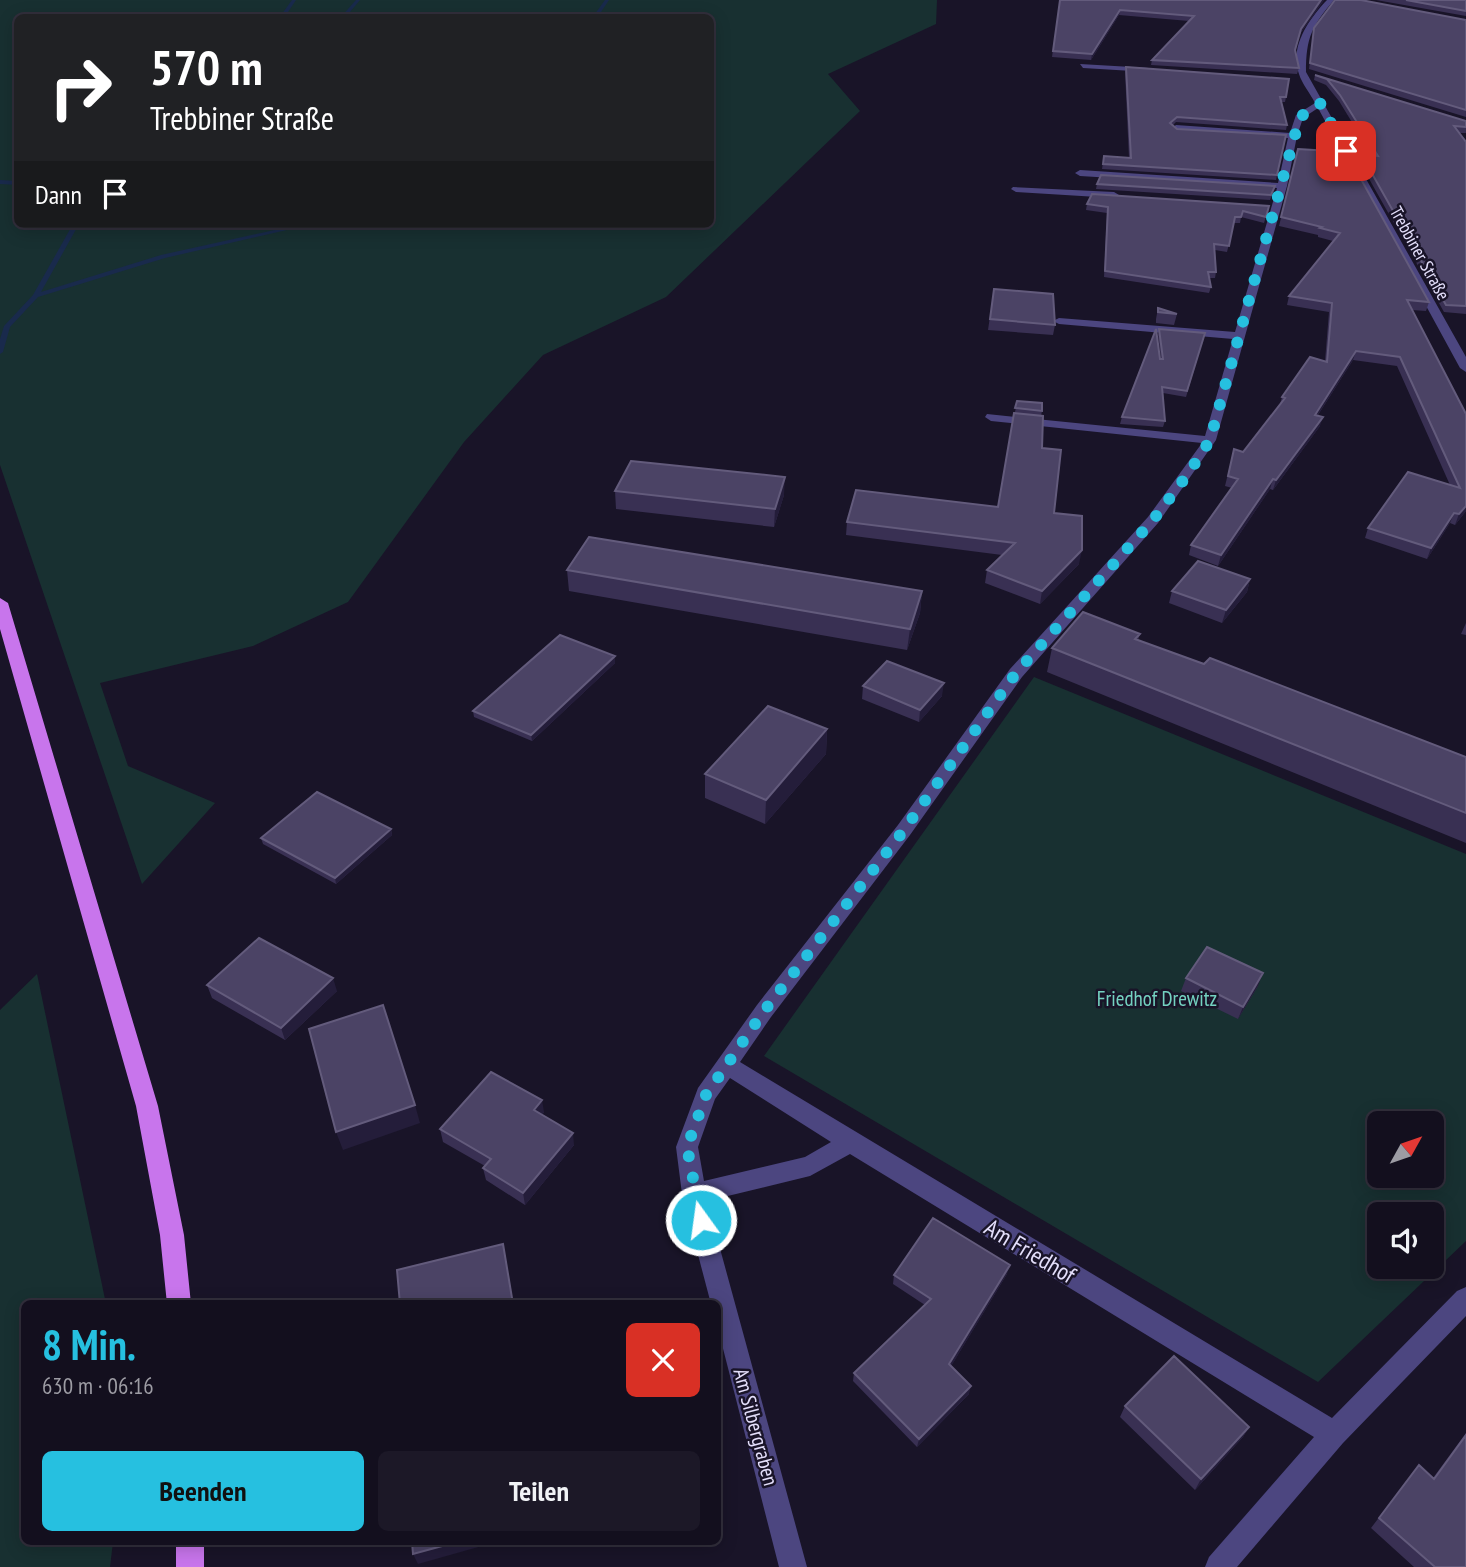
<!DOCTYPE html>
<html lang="de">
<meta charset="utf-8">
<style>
:root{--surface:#130f1e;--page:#1c1827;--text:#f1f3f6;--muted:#9d9ca4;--line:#322f3c;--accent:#26c0e0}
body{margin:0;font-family:"PT Sans Narrow",sans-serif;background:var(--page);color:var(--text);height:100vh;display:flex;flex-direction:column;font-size:26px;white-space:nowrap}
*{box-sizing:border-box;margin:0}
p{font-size:23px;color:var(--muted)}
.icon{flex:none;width:38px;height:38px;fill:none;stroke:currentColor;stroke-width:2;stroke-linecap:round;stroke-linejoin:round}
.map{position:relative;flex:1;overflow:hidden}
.details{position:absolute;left:21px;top:1300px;width:700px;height:245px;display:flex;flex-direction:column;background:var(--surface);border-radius:10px;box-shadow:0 4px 18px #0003,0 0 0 2px var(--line)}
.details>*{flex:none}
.guide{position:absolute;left:14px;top:14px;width:700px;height:214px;border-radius:10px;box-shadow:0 4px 18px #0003,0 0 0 2px var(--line);background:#202124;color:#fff;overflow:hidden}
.needle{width:46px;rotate:50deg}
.fabs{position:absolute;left:1367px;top:1111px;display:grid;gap:14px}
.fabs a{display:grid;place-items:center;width:77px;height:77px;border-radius:10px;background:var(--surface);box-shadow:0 4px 18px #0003,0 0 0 2px var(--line);font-size:35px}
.pin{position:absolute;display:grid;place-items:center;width:60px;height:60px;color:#fff;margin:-30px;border-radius:14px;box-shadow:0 4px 10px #0006}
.me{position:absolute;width:77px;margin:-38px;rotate:346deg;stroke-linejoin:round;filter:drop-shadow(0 0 5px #0008)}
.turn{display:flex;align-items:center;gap:24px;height:147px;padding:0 21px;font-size:32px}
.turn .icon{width:91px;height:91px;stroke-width:2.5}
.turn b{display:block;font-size:49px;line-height:60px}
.then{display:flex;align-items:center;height:66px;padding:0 21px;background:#0003;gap:14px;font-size:26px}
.round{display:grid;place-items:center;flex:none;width:74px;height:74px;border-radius:10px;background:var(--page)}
.head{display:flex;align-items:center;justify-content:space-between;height:119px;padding:0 21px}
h1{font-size:42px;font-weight:700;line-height:52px;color:var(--accent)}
.primary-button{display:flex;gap:14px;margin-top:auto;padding:14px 21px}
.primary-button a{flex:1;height:80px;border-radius:10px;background:var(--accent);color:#111;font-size:28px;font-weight:700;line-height:80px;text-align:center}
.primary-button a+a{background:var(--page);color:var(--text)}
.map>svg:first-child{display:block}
.green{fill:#183031;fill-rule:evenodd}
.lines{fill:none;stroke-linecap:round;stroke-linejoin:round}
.stream{fill:#192a4c;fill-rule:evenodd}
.minor{fill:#4c4680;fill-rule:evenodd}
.major{fill:#c875ec;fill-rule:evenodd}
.wall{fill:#393053}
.shaded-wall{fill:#241d3a}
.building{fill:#4b4365;stroke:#635b7c;stroke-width:2}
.route{stroke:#26c0e0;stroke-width:12;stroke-dasharray:0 21.6}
.labels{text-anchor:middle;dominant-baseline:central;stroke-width:5;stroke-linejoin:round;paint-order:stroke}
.far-street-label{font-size:18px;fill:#e4dffb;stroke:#191428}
.park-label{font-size:21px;fill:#74d2c1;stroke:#191428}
.street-label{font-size:21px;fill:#e4dffb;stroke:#191428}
.near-street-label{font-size:24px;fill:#e4dffb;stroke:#191428}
</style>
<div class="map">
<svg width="1466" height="1567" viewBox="0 0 1466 1567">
<rect width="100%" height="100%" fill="#191428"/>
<!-- green -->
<path class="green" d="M0,0h937l-1,24 -108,50 32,37 -194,186 -123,58 -79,87 -116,160 -95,44 -153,37 28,83 87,37 -73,81 -142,-419zM18,18h692v206h-692z
M1034,677l432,177v387l-148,141 -554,-326zM1379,1124h53v52h-53zM1379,1214h53v53h-53z
M37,974l69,330h-82v238h89l-3,25h-110v-557z"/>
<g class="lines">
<!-- stream -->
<path class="stream" d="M292,0h4l-12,18h-5z
M356,0h4l-15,18h-5z
M605,0h4l-12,18h-5z
M0,180l18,1v4l-18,-1z
M73,224h6l-38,68 120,-37 141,-31h11l-148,34 -127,39 -28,30 -7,25 -3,2v-15l4,-13 29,-31z"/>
<!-- minor -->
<path class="minor" d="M1327,0h7c-22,26 -28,37 -28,72l160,285v15l-6,-4 -142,-260 -15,10 -6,18 -10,50 -71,254 -58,83 -136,154 -112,158 -139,182 -31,45 592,356 125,-127 9,-4v29l-123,127 -106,124h-32l4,-10 105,-120 -464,-283 -40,22 -103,25 100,366h-28l-61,-238v-25h-7l-29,-110 -6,-47 22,-59 59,-83 141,-180 112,-156 138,-152 54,-74 -211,-22 -6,-4 2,-3 218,22 28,-97 -174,-15 -6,-3 6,-3 176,14 42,-144 -197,-12 -5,-3 5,-3 198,13 10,-45 -112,-7 -4,-3 4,-3 114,8 6,-18 19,-12c-5,-10 -13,-19 -16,-29 -10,-28 11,-56 28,-74zM730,1078l101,64 -26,15 -101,24 -6,-34 17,-48z
M1080,64l69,4 4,2 -4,2 -66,-4z
M1013,187l101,5 5,3 -5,3 -98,-6 -5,-3z"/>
<!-- major -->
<path class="major" d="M0,598l8,5 150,503 26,129 7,69h-24l-7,-69 -24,-129 -136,-477z
M176,1542h28v25h-28z"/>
</g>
<!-- wall -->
<path class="wall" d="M1060,0h264l-24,34 -5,17 4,17 -2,6 -146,-9 1,-5 37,-39 -70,-6 -28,45 -39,-3z
M1376,0h90v16z
M1466,20v97l-157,-48 5,-41z
M1126,67l160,30 -1,5h-4l6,23 -1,5 -110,-8 -3,3 4,4 109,6 -10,45 -174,-11 2,-13 25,2 -4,-86z
M1315,75l151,46v12h-7l7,9v172l-22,-2 -85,-151 2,-7 11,1 -33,-54 -13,-16 -12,-5z
M1298,149l131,153 -3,9 -14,-1 54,201 -11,14 -5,-2 -23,36 -62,-21 3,-10 82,-43 -53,-119 -44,-6 -35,55 2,11 -47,64 -3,-1 -52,77 -29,-11 2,-10 41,-57 -7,-2 9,-37 9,3 37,-48 2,-7 43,-36 4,-49 -42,-7 2,-9 44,-55 -15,-4v-2l-39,-9z
M1097,184l178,2 -5,14 -174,-11z
M1087,204l182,2 -5,17 -23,-6 -1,6h-6l-7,29 -12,-2 1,22 -1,6h-6l2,9 -2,6 -105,-16 3,-64 -21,-3z
M994,289l61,36 -2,10 -65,-5z
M1158,308l19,6 -3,11 -18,-2v-4z
M1159,329l46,4 -19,64 -23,-4 2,28 -2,6 -43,-3 2,-7 38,-58h1l-3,-24z
M1017,401l25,10 -1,5 1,32 12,65 25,51 -39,40 -55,-21 2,-13 15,-15 -156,-20 1,-13 151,-15z
M615,491l169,4 -10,32 -158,-18z
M567,570l355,21 -2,22 -13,37 -338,-59z
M1250,579l-3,13 -25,31 -53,-20 3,-12z
M1466,623v12l-5,-1z
M1140,634l-2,6 328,117v86l-419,-171 5,-24z
M615,656v7l-83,78 -58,-24 -1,-6z
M863,686l79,10 -23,26 -57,-23z
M827,729l-1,25 -61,70 -60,-26v-24z
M391,829l1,6 -56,49 -73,-40 -2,-6z
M1186,978l72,8 -20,33 -57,-28z
M207,985l130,6 -52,49 -73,-42z
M544,1112l-2,3 32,30 -49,60 -39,-25 -3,-12 2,-2 -42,-24 -3,-13z
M1007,1274l-56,92 18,28 -52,53 -64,-66 1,-8 71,-68 -32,-21 1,-9z
M1125,1406l124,21 -6,10 -48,53 -75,-73z
M1466,1433v134h-52l-43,-39 48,-63 14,13z"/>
<!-- shaded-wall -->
<path class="shaded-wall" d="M1321,0h3l-24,34 1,-5z
M1120,10l-1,5 -28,45 1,-6z
M1356,351l-3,9 -41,64 3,-9z
M1323,417l-3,9 -47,64 3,-10z
M785,477l-1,18 -10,32 1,-18z
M1273,479l-3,10 -52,77 3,-11z
M1466,506v5l-11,14 4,-11z
M1454,513l-4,10 -23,36 4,-11z
M1082,550l-3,14 -39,40 2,-13z
M1250,579l-3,13 -25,31 4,-13z
M922,591l-2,22 -13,37 3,-21z
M615,656v7l-83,78 -1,-6z
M944,683l-2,13 -23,26 1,-12z
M827,729l-1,25 -61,70 1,-24z
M391,829l1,6 -56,49 -1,-6z
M1263,973l-5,13 -20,33 5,-12z
M333,978l4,13 -52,49 -4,-12z
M542,1100l2,12 -8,11 -2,-13z
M415,1105l5,18 -77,27 -7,-18z
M573,1133l1,12 -49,60 -2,-12z
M1010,1265l-3,9 -60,99 2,-9z
M971,1386l-2,8 -52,53 2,-8z
M1249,1427l-6,10 -48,53 6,-11z
M457,1542h39l-78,22 -5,-10z"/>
<!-- building -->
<path class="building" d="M1060,0h261l-20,29 -6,21 4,18 -147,-8 42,-44 -74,-6 -28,44 -39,-3z
M1335,0h26l105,20v90l-156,-47 4,-35z
M1406,0h60v11z
M1126,67l163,12 -3,18h-6l7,28 -110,-8 -7,6 7,6 109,6 -9,40 -174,-11 1,-8 27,2z
M1315,75l151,46v6l-12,-1 12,16v164l-20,-1 -85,-151 17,2 -38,-61 -13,-16z
M1298,149l48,3 83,150 -22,-2 59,114v92l-7,8 -5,-1 -23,35 -63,-20 40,-56 52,16 -60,-131 -44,-6 -41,64 8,2 -47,63 -3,-1 -52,76 -30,-10 47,-66 -10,-3 6,-27 9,3 42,-54 -3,-1 28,-40 17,5 5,-59 -43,-7 51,-63 -20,-5 2,-1 -41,-10z
M1101,175l174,11 -4,9 -174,-11z
M1092,194l177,12 -3,11 -23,-6 -2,6h-6l-6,29 -15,-2 2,28h-8l3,15 -106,-16 3,-64 -21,-3z
M994,289l59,5 2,31 -65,-6z
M1158,308l19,6 -19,-2z
M1156,329l4,30h3l-4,-30 46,4 -18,58 -25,-4 3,34 -43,-4z
M1017,401l25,2v8l-27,-3z
M1014,413l29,3 -1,32 19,2 -7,63 28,3v34l-40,41 -55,-21 28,-27 -168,-21 9,-32 142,17z
M631,461l154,16 -10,32 -160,-18z
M589,537l333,54 -12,38 -343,-59z
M1198,561l52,18 -24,31 -54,-19z
M1083,612l57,22 -5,5 69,25 6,-6 256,99v56l-414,-165z
M560,635l55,21 -84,79 -58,-24z
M887,661l57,22 -24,27 -57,-24z
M768,706l59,23 -61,71 -61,-26z
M317,792l74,37 -56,49 -74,-40z
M259,938l74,40 -52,50 -74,-43z
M1207,947l56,26 -20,34 -57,-29z
M383,1005l32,100 -79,27 -27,-103z
M491,1072l51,28 -8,10 39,23 -50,60 -40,-25 8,-9 -51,-30z
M933,1218l77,47 -61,99 22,22 -52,53 -65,-66 77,-74 -37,-24z
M503,1244l10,60h-113l-3,-34z
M1174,1356l75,71 -48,52 -76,-73z
M1466,1435v132h-31l-56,-49 40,-53 15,14z
M412,1542h45l-44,12z"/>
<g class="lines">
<!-- route -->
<path class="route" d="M701,1220l-14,-73 19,-52 58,-84 140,-181 112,-157 137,-153 35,-46 22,-34 90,-323 20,-14 26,48"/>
</g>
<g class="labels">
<!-- far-street labels -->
<g class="far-street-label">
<text transform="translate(1420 253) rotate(61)">Trebbiner Straße</text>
</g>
<!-- park labels -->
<g class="park-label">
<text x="1157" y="998">Friedhof Drewitz</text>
</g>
<!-- street labels -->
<g class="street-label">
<text transform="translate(756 1427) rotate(75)">Am Silbergraben</text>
</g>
<!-- near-street labels -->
<g class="near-street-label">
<text transform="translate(1030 1251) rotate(31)">Am Friedhof</text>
</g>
</g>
</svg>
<div class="fabs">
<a><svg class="needle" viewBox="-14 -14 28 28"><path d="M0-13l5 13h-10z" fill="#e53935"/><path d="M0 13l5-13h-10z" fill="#9d9ca4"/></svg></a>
<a><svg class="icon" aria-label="sound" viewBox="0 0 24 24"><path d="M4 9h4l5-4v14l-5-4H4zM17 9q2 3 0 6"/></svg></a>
</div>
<div class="pin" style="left:1346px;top:151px;background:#d93025"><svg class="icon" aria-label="arrive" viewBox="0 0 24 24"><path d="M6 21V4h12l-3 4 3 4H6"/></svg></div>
<svg class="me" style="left:701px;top:1220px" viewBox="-20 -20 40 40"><circle r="17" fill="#26c0e0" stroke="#fff" stroke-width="3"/><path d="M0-11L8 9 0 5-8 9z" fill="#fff"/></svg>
<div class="guide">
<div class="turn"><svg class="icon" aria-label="right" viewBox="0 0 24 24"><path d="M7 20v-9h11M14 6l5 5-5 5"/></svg><div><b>570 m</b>Trebbiner Straße</div></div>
<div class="then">Dann<svg class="icon" aria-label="arrive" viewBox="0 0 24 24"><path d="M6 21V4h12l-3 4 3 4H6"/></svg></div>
</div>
<section class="details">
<div class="head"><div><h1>8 Min.</h1><p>630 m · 06:16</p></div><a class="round" style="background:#d93025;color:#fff"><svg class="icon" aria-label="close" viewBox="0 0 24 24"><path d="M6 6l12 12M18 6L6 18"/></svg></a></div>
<div class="primary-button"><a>Beenden</a><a>Teilen</a></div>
</section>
</div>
